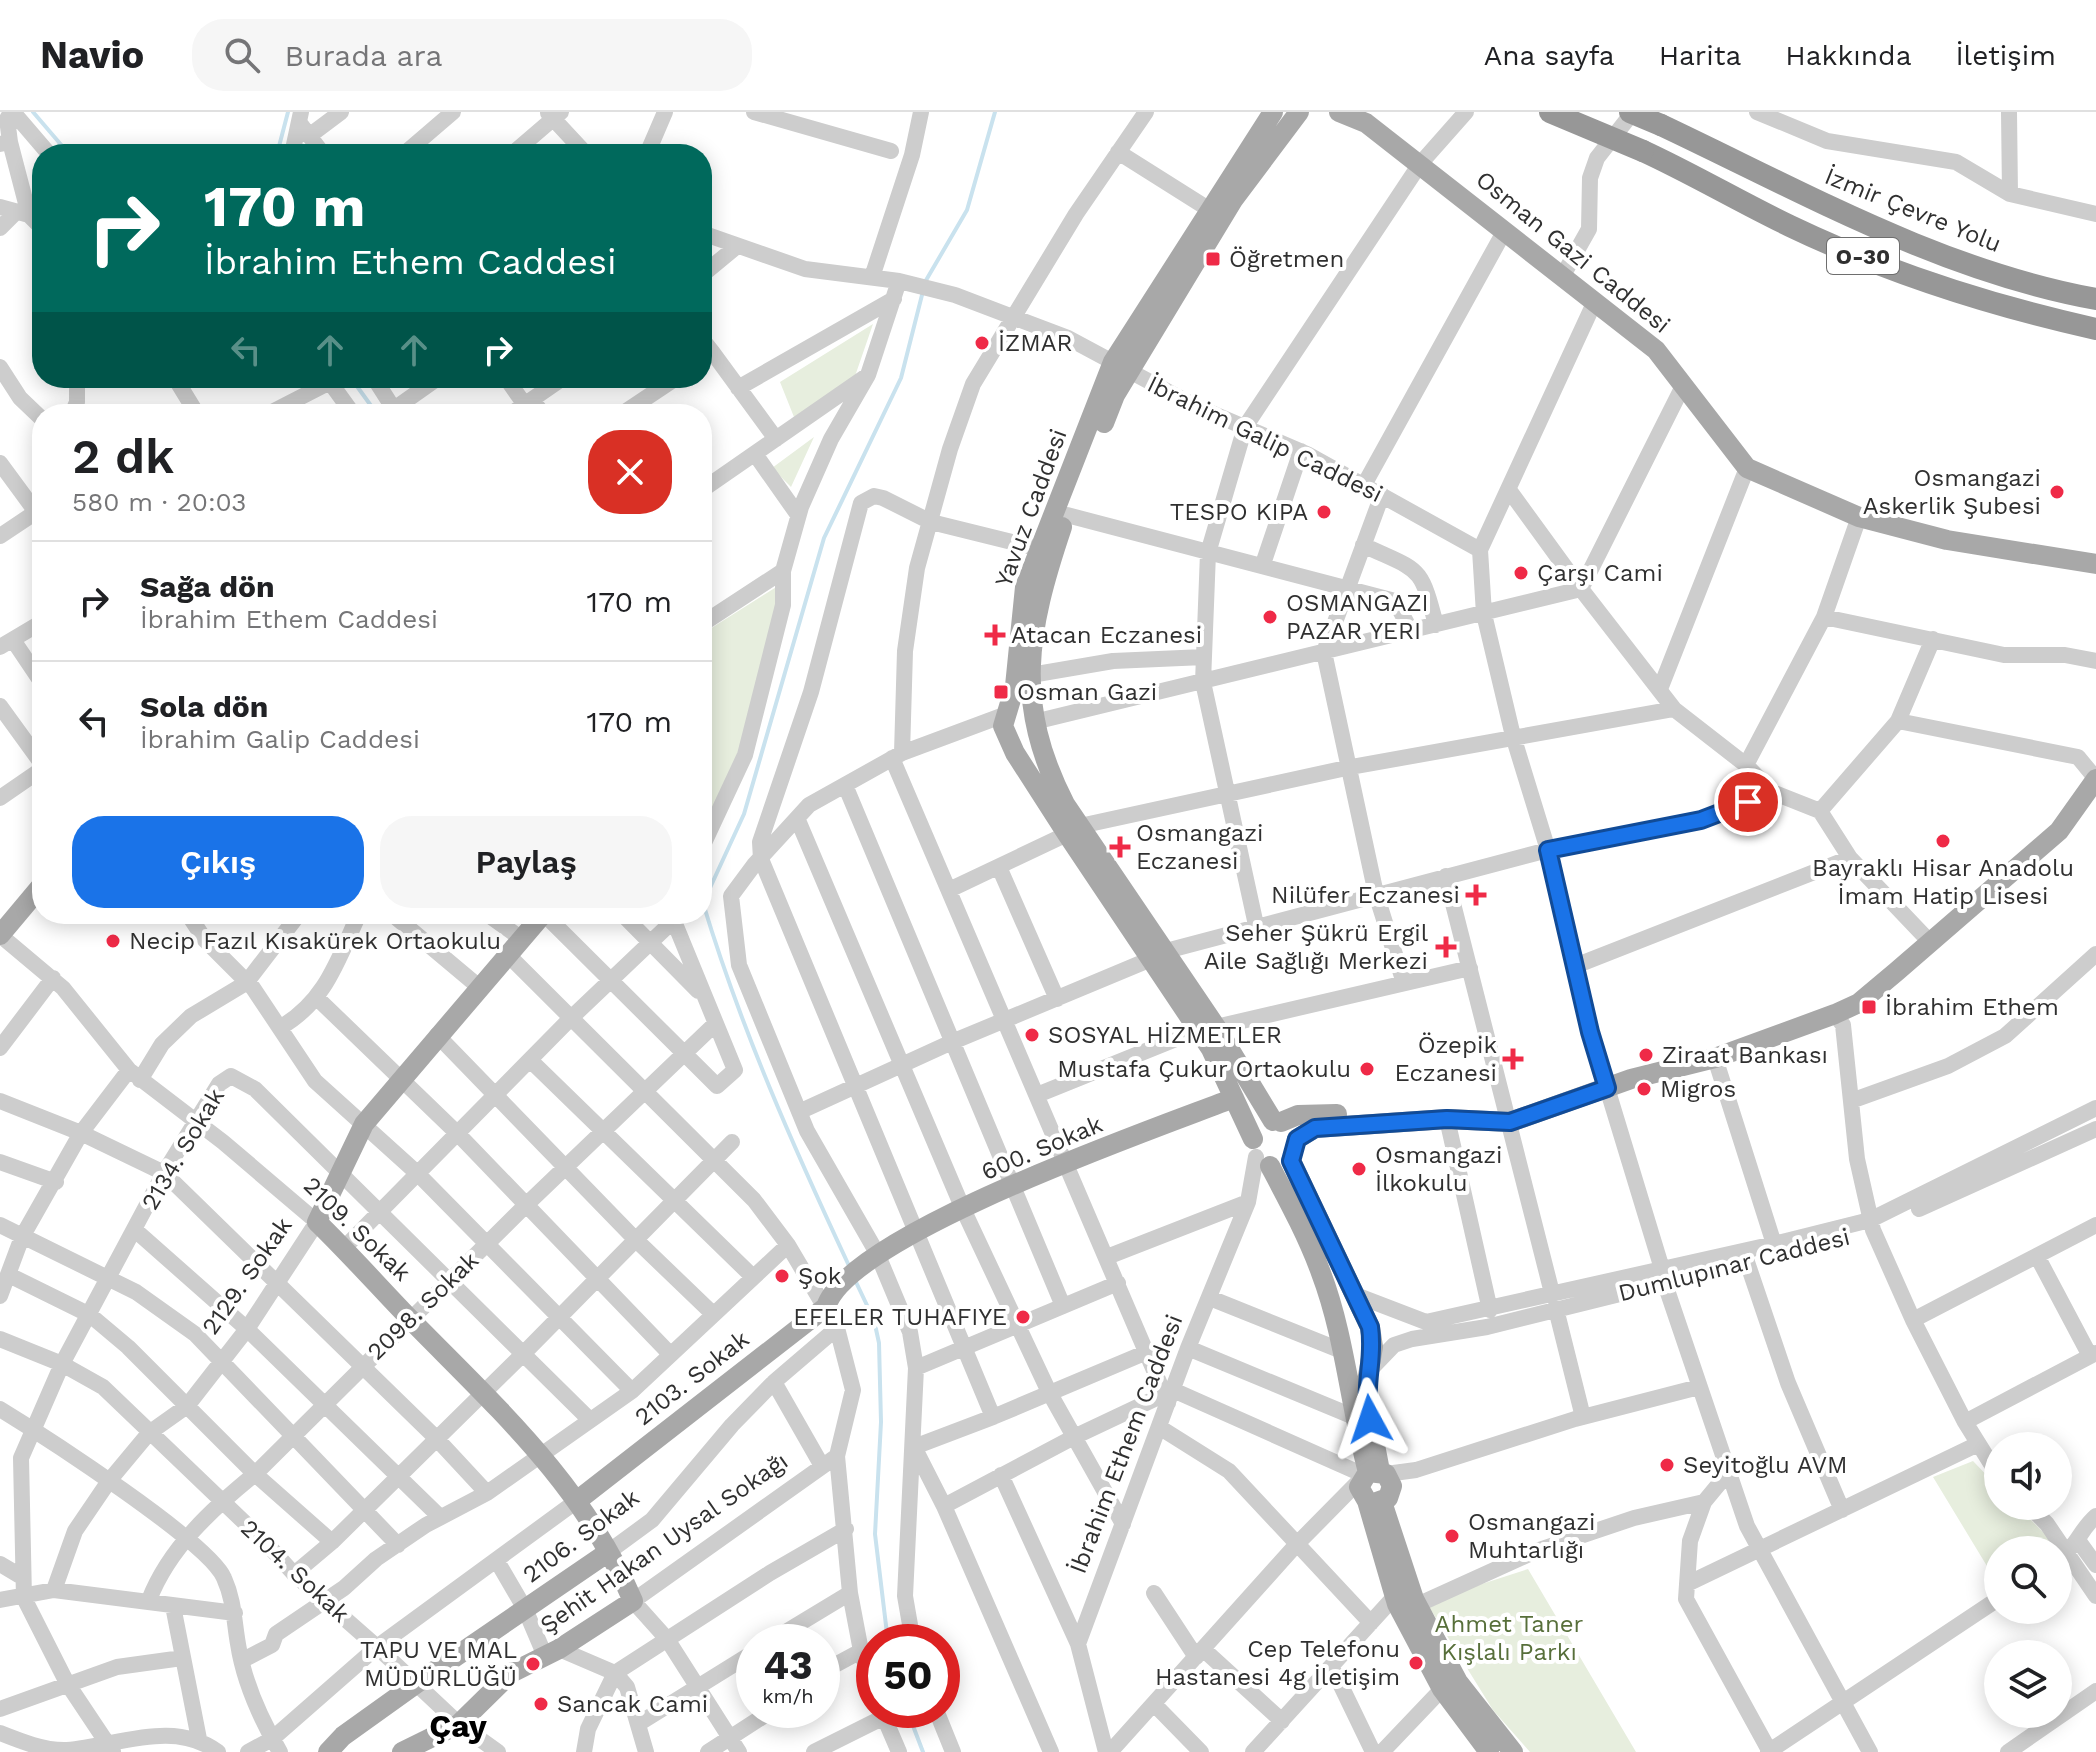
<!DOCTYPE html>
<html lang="tr">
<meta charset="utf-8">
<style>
:root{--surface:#fff;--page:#f6f6f6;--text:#202124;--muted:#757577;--line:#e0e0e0;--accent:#1a73e8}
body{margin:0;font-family:"Work Sans",sans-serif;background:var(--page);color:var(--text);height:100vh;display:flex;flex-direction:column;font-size:30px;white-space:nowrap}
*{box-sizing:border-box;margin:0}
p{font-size:26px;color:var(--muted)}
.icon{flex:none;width:44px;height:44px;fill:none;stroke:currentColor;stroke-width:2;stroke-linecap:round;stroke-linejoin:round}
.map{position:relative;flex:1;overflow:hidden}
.drawer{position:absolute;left:32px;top:292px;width:680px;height:520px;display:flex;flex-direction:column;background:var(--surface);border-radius:32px;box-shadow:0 4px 20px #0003}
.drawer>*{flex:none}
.guide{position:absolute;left:32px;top:32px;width:680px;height:244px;border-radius:32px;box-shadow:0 4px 20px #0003;background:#00695c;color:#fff;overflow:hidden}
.controls{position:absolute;left:1984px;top:1320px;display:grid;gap:16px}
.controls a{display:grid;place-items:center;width:88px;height:88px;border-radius:50%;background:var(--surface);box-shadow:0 4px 20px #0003;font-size:40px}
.speed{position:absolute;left:736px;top:1512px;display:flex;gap:16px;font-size:40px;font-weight:700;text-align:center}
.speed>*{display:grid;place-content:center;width:104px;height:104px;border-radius:50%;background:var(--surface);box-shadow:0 4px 20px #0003;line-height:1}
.speed small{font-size:20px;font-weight:400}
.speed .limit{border:12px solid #d22;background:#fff;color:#111}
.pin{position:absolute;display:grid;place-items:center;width:68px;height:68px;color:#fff;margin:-34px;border:4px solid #fff;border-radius:50%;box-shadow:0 2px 8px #0007}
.me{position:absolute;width:88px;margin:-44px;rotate:355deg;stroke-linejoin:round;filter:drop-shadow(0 0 6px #0008)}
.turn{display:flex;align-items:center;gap:28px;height:168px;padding:0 40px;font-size:36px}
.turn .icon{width:104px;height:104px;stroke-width:2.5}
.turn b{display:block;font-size:56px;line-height:68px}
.lanes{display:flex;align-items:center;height:76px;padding:0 40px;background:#0003;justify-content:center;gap:40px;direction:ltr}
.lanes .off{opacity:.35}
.round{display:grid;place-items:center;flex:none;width:84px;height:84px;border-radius:32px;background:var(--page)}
.headline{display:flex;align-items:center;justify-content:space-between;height:136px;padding:0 40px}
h1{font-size:48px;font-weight:600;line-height:60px}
.primary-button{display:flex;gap:16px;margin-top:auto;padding:16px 40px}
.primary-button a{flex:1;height:92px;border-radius:32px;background:var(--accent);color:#fff;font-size:32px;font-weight:600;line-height:92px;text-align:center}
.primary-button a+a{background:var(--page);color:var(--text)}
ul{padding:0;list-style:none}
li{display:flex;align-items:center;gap:24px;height:120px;padding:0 40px;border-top:2px solid var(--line)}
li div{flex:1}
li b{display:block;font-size:30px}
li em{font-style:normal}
header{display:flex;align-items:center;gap:48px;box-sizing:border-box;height:112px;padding:0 40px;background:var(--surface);border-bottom:2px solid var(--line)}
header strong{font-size:38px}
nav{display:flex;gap:44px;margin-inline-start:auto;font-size:28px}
.search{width:560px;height:72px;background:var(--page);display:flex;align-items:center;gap:20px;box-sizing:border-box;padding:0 28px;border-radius:32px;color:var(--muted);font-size:30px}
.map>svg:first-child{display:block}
.green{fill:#e7eede}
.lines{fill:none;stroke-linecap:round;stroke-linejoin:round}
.stream{stroke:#c9e2ee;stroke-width:4}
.minor{stroke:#cdcdcd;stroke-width:16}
.major{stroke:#a8a8a8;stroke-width:20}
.highway{stroke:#979797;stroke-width:22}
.highway-bridge{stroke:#979797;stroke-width:22}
.route-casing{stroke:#114b97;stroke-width:20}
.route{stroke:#1a73e8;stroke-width:14}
.poi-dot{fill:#ef2a47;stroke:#fff;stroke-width:3}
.labels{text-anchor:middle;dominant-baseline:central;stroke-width:8;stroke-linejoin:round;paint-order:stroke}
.shield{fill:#fff;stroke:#6e6e6e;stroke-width:2}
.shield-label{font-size:22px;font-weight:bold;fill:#303030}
.street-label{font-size:24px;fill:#303030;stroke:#fff}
.poi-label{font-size:24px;fill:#303030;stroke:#fff;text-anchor:start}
.park-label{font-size:24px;fill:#576f3a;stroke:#fff}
.district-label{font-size:32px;font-weight:bold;fill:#000;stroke:#fff}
</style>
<header>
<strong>Navio</strong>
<div class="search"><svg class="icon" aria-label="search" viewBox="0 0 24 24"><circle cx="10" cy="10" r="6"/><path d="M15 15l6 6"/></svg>Burada ara</div>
<nav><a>Ana sayfa</a><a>Harita</a><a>Hakkında</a><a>İletişim</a></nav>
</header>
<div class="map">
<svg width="2096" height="1640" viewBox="0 0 2096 1640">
<rect width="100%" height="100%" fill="#fff"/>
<!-- green -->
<path class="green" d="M873,212l-19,55 -60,38 -14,-35z
M814,325l-23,50 -19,-19z
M778,474l1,20 -46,167 -31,64v-203z
M1973,1349l25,26v19h19l36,36 -11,8h-44l-2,31 -63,-104z
M1528,1457l108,183h-106l-37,-42 -67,-108z"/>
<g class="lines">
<!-- stream -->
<path class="stream" d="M33,0l36,42
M277,42l11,-42
M925,170l42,-72 28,-98
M351,266l26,36
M850,1156c-56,-120 -109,-239 -147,-365l41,-89 80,-276 77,-160 22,-87
M855,1168l19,40 5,23 2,79 -6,112 13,108
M907,1598l16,42"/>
<!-- minor -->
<path class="minor" d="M13,0l36,42
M754,0l137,39
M1757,0l70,29 129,21 54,32 86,20
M2009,0l1,82
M548,1l38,41
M299,10l24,32
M309,24l32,-24
M10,30l-3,-23 4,-7
M0,32l10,-2 19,73
M1118,40l92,58
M292,42l9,-42
M404,42l49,-42
M512,42l49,-42
M647,42l18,-42
M0,95l29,8 13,13
M0,116l16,-16
M702,121l103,36 94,12 56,14 113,43 125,67 114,49 173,96 4,64 29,122 35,114 42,182 73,240
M702,163l34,-28
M872,165l40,-122 9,-43
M1562,165l27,-48 1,-51 7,-20 36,-46
M702,227l11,14 -11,7
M713,241l63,86
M0,255l20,31 22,21
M175,266l22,36
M327,266l26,36
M374,266l23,36
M506,266l19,27
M738,276l156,-89
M532,288l11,14
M394,297l44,-31
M72,302l5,-12v-24
M268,302l70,-36
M511,302l52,-36
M622,302l54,-36
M755,342l43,61
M0,351l36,49
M1364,373l141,-255
M702,378l166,-115 31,-94
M1509,378l72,99 103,-205
M1382,383l-58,157 52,242 28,89
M1067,403l328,86 16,30
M0,424l42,-28
M1363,433c57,27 57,18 73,80
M1040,437l-109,-27 -48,-24 -9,-2 -13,7 -50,189 -51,150 1,17 232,558 -79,30 30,59 130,-69 91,-43
M1480,438l115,-249
M1263,452l38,-113
M1824,505l180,38h61l31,6
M702,512l81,-53
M13,528l29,43
M0,535l42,-25
M1031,563l82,-14 91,-4
M1660,577l87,-221
M0,594l42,58
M1898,609l180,36 18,22
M1034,610l547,-133 93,120 72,56 26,27 -71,28 -153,30 -382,101 7,10
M902,641l3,-102 12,-83 33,-119 23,-65 103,-170 70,-102
M892,646l276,645
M1746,653l78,-148 35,-100
M845,673l218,521
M1772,680l48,19 30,47 79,83
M0,686l42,-29
M1820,699l78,-90 35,-82
M797,706l166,391 86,183 74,132
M1080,714l271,-59 323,-58
M702,735l43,-92 38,-150v-34l18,-64 30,-68 37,-64
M999,755l58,132
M1446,764l107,421
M949,778l118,-56
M188,802l17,26 48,48 62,93 102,92 215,218
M392,802l87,73
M487,802l35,25
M544,802l173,172 18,-16 -64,-156
M622,802l76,77
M1256,813l-53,-243 5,-129 37,-126 175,-263 46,-52
M0,823l63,53 66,82 94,72 94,80 -70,107 -60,77 -38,27 -40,48 -34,50 -21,59
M508,843l246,245 34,45 49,83 16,62 -16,66 13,137 11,58 13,40
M1575,854l275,-108
M318,887l140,135 212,220
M1835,902l8,11 14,134 16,71 40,90 52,102 33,53
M281,915c45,-26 57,-68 78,-113
M1216,915l254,-59
M437,923l198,204 77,74
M0,936l53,-70
M1715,946l59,186
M530,948l222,216
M140,968l22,-36 29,-28 55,-33 53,-69
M1037,983l161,-65
M0,989l81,32 83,40 271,264 52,56
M1851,989l97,-35 57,-30 91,-82
M801,999l151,-69 199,-83
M1447,1007l43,191
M0,1050l56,20
M1919,1097l177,-80
M0,1113l136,67 59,42 203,211
M135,1118l112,99 193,188
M344,1136l227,-230 103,-98
M2037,1144l53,100
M1107,1145l141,-55
M1747,1150l41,121 54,127
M9,1163l81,40 38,32 127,127 77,68
M1665,1172l82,242 123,226
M1353,1182l73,28 348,-78 96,-24 226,-112
M0,1184l22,-59 59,-104 48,-63
M1210,1186l132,53
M1556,1197l27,108
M1913,1208l183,-95
M0,1227l62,25 41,23 164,157 27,30 83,73 201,-147
M1188,1236l164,68
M916,1256l202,-85
M1369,1259l25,-26 18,-6 75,-12 230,-57
M774,1270l48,84
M1173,1278l191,85
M0,1297c41,25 209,133 224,169 10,22 10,43 14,66 6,39 22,74 42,108
M993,1305l154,-65
M1965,1310l131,-69
M1159,1315l70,44 142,152
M1728,1361l-24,29 -14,39 -4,58 84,153
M1386,1362l30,-4 159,-51 124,-32
M1001,1363l77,169
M944,1394l107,246
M2029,1394l18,18 49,72
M2080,1431l16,22
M607,1441l45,-33 80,-95 42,-43 63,-54
M2059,1446c20,-14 20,-27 37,-42
M497,1449l28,48 20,47
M0,1452l22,13
M294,1462l38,-32 191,-188 209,-212
M1687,1472l291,-140
M1154,1481l42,64
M0,1488l54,-10 181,23
M149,1488c20,-52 64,-92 106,-126l271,-269 188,-180
M1417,1493l119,-54 98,-33 70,-16
M173,1494l26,133
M769,1530l81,-49
M913,1530l-8,-46 11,-228 -6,-36 -33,-79 -70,-122 -68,-166 -8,-69 23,-31 55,-60 93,-52 102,-38
M559,1537l56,24 -27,56 -4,23
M1203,1537l79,72
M243,1548l29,-15 4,-11 68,-46 32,-29 50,-34 61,-32 145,-102 156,-146
M1332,1555l41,85
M822,1560l39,-21
M1154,1592l47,48
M0,1597l117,-42 65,-9
M881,1598l18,42
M936,1598l17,42
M638,1612l116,-72
M0,1621c20,8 45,18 67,17 51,-4 106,-31 151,2
M113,1640l-46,-69 -43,-85 -3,-140 41,-94 102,-191 55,-89 12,-8 24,13 334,330
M248,1640l24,-13 105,-92 82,77 39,28
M646,1640l-19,-65 -12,-14 155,-100 76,-44
M708,1640l65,-42
M739,1640l-72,-113 -34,-38 204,-145
M814,1640l70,-35
M1106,1640l-28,-108 110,-296 60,-146 8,-45
M1110,1640l186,-207 65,-66
M1253,1640l143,-157
M1382,1640l60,-63
M1768,1640l230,-153
M2008,1640l88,-61"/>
<!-- major -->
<path class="major" d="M1339,0l27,11 290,227 91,118 112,49 88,23 149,24
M1104,311l11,-28 118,-195 66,-88
M1062,415c-35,104 -49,176 3,277l151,223 57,94
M0,823l42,-50
M1281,1010l17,-7 39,-1
M1253,1027l-42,-90 -144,-215 -52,-81 -12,-27 12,-40 10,-99 88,-225 160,-250
M1297,1027l18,-11 132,-9 63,3 121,-43 84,-21 120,-44 24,-11 37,-31 163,-141 37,-52
M1291,1049l79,166 3,20 -8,46 15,78
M1270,1054c18,34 38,71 51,107 24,63 29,133 47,199
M578,1388l248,-193c21,-72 331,-179 408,-209
M1367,1389l7,2 14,-5 4,-12 -6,-12 -18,-2 -9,15 8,14 30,103 45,85 47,63
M1382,1390l32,97 44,83 55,70
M328,1640l15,-16 74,-53 190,-130
M402,1640l57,-28 52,-51 48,-24 74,-48c-50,-117 -136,-193 -223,-282 -31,-32 -61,-66 -93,-97l47,-98 179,-210"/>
<!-- highway -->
<path class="highway" d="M1661,13c140,66 280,146 435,174
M1643,39c50,23 97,51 147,75 96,46 203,80 306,103"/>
<!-- highway-bridge -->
<path class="highway-bridge" d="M1550,0l93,39
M1630,0l31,13"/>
</g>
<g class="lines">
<defs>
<path id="route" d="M1370,1307c-7,-37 5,-58 0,-92l-79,-166 6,-22 18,-11 132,-9 63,3 97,-34 -17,-56 -42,-182 153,-30 47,-18"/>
</defs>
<!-- route casing -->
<use href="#route" class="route-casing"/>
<!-- route -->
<use href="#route" class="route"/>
</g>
<!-- markers -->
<g class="poi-dot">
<rect x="1205" y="139" width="16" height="16" rx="4"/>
<circle cx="982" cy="231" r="8"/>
<circle cx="2057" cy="380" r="8"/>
<circle cx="1324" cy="400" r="8"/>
<circle cx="1521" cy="461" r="8"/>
<circle cx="1270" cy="505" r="8"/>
<path d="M991 511h8v8h8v8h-8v8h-8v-8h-8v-8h8z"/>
<rect x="993" y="572" width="16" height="16" rx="4"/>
<circle cx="1943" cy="729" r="8"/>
<path d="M1116 723h8v8h8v8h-8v8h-8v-8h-8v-8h8z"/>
<path d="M1472 771h8v8h8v8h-8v8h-8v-8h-8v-8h8z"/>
<circle cx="113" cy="829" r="8"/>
<path d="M1442 823h8v8h8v8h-8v8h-8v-8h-8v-8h8z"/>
<rect x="1861" y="887" width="16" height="16" rx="4"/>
<circle cx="1032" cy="923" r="8"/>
<circle cx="1646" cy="943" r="8"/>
<path d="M1509 935h8v8h8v8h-8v8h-8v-8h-8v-8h8z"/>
<circle cx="1367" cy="957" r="8"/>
<circle cx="1644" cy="977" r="8"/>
<circle cx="1359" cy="1057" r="8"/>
<circle cx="782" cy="1164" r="8"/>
<circle cx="1023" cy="1205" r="8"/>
<circle cx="1667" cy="1353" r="8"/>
<circle cx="1452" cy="1424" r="8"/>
<circle cx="1416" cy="1551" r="8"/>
<circle cx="533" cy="1552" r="8"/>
<circle cx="541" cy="1592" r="8"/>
</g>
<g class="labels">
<!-- shield labels -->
<rect class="shield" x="1827" y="126" width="72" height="36" rx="6"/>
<g class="shield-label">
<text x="1863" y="144">O-30</text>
</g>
<!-- street labels -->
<g class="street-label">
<text transform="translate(1913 98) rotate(22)">İzmir Çevre Yolu</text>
<text transform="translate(1573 140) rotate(39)">Osman Gazi Caddesi</text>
<text transform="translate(1265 327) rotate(26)">İbrahim Galip Caddesi</text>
<text transform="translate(1031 396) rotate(-70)">Yavuz Caddesi</text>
<text transform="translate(1042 1036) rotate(-23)">600. Sokak</text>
<text transform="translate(183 1037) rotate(-59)">2134. Sokak</text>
<text transform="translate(357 1117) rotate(44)">2109. Sokak</text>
<text transform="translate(1734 1153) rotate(-14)">Dumlupınar Caddesi</text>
<text transform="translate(247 1164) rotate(-55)">2129. Sokak</text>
<text transform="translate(423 1194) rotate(-44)">2098. Sokak</text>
<text transform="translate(692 1266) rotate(-38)">2103. Sokak</text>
<text transform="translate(1126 1332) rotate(-69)">İbrahim Ethem Caddesi</text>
<text transform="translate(581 1424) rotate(-37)">2106. Sokak</text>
<text transform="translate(664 1431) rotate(-35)">Şehit Hakan Uysal Sokağı</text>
<text transform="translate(295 1459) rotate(43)">2104. Sokak</text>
</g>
<!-- poi labels -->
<g class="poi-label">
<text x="1229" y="147">Öğretmen</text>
<text x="998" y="231">İZMAR</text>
<text x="2041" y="366" text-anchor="end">Osmangazi<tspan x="2041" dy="28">Askerlik Şubesi</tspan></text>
<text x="1308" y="400" text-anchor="end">TESPO KIPA</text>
<text x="1537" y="461">Çarşı Cami</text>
<text x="1286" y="491">OSMANGAZI<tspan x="1286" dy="28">PAZAR YERI</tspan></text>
<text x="1011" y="523">Atacan Eczanesi</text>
<text x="1017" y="580">Osman Gazi</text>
<text x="1136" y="721">Osmangazi<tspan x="1136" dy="28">Eczanesi</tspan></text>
<text x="1943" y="756" text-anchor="middle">Bayraklı Hisar Anadolu<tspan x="1943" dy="28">İmam Hatip Lisesi</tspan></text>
<text x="1460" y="783" text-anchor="end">Nilüfer Eczanesi</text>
<text x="1428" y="821" text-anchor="end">Seher Şükrü Ergil<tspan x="1428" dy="28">Aile Sağlığı Merkezi</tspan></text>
<text x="129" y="829">Necip Fazıl Kısakürek Ortaokulu</text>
<text x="1885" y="895">İbrahim Ethem</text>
<text x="1048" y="923">SOSYAL HİZMETLER</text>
<text x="1497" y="933" text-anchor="end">Özepik<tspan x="1497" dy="28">Eczanesi</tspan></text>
<text x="1662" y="943">Ziraat Bankası</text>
<text x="1351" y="957" text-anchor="end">Mustafa Çukur Ortaokulu</text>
<text x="1660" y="977">Migros</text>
<text x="1375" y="1043">Osmangazi<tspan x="1375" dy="28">İlkokulu</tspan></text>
<text x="798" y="1164">Şok</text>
<text x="1007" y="1205" text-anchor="end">EFELER TUHAFIYE</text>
<text x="1683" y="1353">Seyitoğlu AVM</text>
<text x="1468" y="1410">Osmangazi<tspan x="1468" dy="28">Muhtarlığı</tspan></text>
<text x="1400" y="1537" text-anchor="end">Cep Telefonu<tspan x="1400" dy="28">Hastanesi 4g İletişim</tspan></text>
<text x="517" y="1538" text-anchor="end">TAPU VE MAL<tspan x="517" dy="28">MÜDÜRLÜĞÜ</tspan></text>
<text x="557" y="1592">Sancak Cami</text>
</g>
<!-- park labels -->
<g class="park-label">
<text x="1509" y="1512">Ahmet Taner<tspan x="1509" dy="28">Kışlalı Parkı</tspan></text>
</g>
<!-- district labels -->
<g class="district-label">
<text x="458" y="1614">Çay</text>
</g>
</g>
</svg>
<div class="controls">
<a><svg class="icon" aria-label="sound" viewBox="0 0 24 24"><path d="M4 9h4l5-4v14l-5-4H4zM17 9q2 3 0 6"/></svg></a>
<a><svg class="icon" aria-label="search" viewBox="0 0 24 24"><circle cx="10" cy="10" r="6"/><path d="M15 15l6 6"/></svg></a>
<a><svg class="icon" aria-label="layers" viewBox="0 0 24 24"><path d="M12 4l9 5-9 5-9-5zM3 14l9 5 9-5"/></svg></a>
</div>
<div class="speed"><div>43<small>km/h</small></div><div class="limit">50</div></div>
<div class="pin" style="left:1748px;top:690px;background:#d93025"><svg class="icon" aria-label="arrive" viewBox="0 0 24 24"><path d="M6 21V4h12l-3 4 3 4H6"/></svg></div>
<svg class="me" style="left:1370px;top:1307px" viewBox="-20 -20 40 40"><path d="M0-17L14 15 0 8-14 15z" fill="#1a73e8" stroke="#fff" stroke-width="4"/></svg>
<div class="guide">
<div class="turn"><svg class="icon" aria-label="right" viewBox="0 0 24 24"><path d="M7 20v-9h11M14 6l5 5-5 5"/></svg><div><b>170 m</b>İbrahim Ethem Caddesi</div></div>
<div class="lanes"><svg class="icon off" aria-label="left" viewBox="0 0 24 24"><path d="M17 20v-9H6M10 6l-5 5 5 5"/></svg><svg class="icon off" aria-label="ahead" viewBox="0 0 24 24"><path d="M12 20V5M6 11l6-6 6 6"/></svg><svg class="icon off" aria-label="ahead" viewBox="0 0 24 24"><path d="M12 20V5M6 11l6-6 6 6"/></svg><svg class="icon" aria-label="right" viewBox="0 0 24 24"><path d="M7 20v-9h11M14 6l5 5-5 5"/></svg></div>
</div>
<section class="drawer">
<div class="headline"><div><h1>2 dk</h1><p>580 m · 20:03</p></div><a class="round" style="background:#d93025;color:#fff"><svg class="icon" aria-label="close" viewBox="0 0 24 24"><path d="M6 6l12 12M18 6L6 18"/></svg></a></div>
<ul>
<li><svg class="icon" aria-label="right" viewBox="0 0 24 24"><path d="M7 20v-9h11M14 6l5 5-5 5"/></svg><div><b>Sağa dön</b><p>İbrahim Ethem Caddesi</p></div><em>170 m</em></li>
<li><svg class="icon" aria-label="left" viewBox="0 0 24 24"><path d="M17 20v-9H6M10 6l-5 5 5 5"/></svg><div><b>Sola dön</b><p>İbrahim Galip Caddesi</p></div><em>170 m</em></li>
</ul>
<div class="primary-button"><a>Çıkış</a><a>Paylaş</a></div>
</section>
</div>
